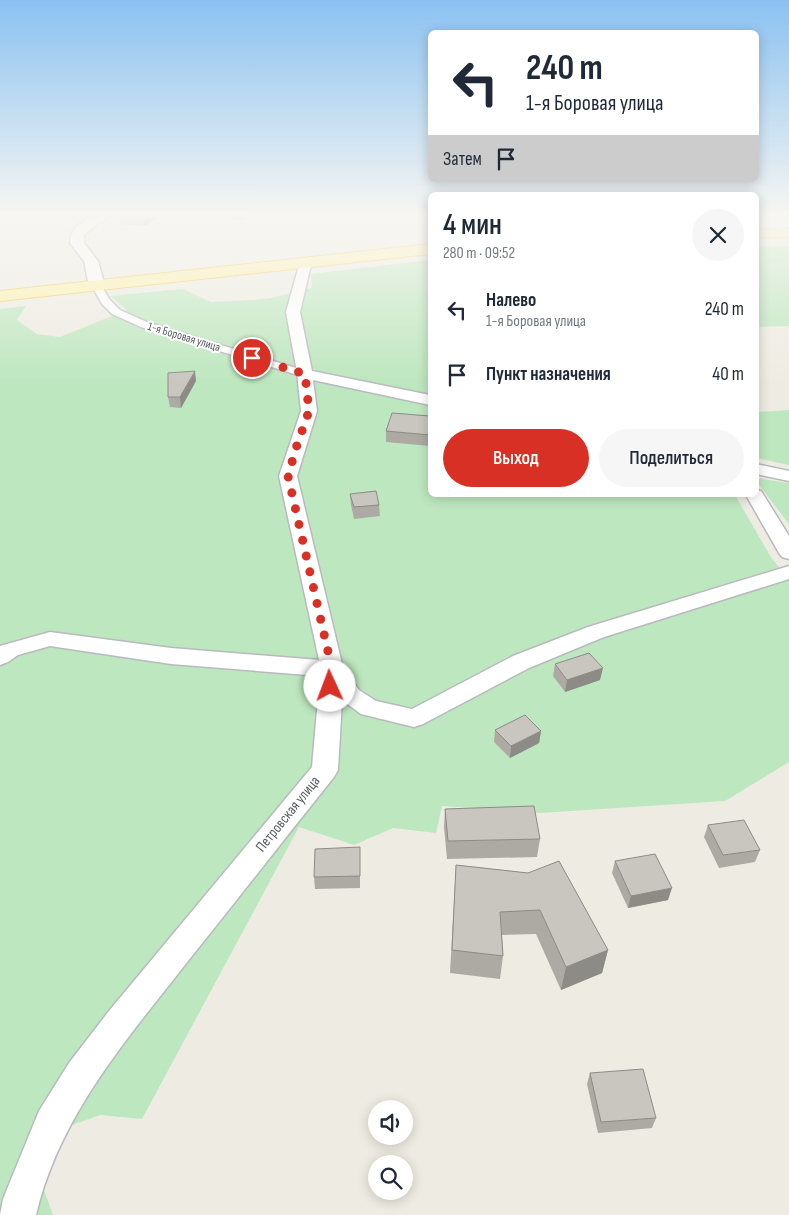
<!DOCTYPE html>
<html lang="ru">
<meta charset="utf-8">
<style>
:root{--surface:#fff;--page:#f6f6f7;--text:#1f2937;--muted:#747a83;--accent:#d93025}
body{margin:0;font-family:"Sofia Sans Condensed",sans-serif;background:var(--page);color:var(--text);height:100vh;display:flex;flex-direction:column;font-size:19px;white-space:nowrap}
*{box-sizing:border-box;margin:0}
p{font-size:16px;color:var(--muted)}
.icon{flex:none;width:28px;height:28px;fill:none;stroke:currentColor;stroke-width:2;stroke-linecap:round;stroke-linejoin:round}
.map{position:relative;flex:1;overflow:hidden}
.side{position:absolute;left:428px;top:192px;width:331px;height:305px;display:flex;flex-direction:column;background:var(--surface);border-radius:8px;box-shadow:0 2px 12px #0003}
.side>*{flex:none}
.guide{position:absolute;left:428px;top:30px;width:331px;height:152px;border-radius:8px;box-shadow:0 2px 12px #0003;background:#fff;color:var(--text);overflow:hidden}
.controls{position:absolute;left:368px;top:1100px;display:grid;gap:10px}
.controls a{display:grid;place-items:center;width:45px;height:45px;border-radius:50%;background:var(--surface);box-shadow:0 2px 12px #0003;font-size:25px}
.pin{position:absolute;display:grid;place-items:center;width:42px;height:42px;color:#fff;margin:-21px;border:2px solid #fff;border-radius:50%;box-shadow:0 1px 5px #0007}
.me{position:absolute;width:55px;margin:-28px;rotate:358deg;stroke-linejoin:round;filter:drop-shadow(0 0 4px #0008)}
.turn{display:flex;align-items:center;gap:18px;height:105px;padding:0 15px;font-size:22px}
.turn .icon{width:65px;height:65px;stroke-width:2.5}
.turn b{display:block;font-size:35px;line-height:42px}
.then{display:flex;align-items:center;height:48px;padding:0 15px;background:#0003;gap:10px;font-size:19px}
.round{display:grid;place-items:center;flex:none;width:52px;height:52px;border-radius:26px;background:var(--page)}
.headline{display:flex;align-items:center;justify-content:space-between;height:85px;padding:0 15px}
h1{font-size:30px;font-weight:600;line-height:38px}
.action{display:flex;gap:10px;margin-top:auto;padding:10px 15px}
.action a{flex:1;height:58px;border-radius:30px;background:var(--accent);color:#fff;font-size:20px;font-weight:600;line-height:58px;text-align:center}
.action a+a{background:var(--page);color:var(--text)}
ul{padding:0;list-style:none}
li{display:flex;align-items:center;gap:15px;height:65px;padding:0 15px}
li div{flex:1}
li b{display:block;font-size:19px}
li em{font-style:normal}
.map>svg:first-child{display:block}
.green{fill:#bde7be}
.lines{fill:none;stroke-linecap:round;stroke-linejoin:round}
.pedestrian-casing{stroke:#b8babf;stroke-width:3}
.minor-casing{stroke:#b8babf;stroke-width:3}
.tertiary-casing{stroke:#b8babf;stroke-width:3}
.primary-casing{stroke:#f6cb53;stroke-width:2}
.pedestrian{fill:#fff;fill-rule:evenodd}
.minor{fill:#fff;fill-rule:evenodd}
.tertiary{fill:#fff;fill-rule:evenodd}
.primary{fill:#fff2a6;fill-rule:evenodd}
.wall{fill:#adaaa4}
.shaded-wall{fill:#8d8b86}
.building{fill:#c9c6bf;stroke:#8d8b86}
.route{stroke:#d93025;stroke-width:9;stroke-dasharray:0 16.2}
.labels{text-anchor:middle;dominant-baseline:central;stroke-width:4;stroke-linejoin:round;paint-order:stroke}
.far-street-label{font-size:12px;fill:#5b5e64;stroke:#fff}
.street-label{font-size:15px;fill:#5b5e64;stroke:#fff}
</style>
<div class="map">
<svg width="789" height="1215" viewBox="0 0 789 1215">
<rect width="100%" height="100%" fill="#eeece2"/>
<!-- green -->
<path class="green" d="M789,246v80l-33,1v-80z
M430,260v235h305l37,64 17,19v184l-64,39 -185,12 -98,-7 -6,27 -43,-5 -39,17 -55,-18 -157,292 -42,-4 -36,13 -23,54 12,33h-53v-906l26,-3 -9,14 20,14 23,3 67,-27 -17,-14 73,-7 28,13 42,-2 18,-2 41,-10 -1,-14z
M789,410v55l-33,-7v-46z
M756,478l33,5v41l-33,-43z"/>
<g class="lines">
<defs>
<path id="pedestrian" d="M97,283l3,1 10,16 10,10 29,13 160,49 2,2 -2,2h-8l-160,-49 -29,-13 -10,-10 -10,-18z"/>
<path id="minor" d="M309,258l6,4 -5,7 -10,43 12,59 118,24v10l-117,-25 4,31 -20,65 46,192 16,22 17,11 36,8 101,-53 75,-29 201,-61v13l-185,58 -75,31 -106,56 -9,3 -53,-13 -19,-14 -4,70 -4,7c-49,61 -97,123 -146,184 -61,78 -129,155 -152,254h-36l3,-16 36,-88 30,-48 40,-52 203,-244 8,-91 -149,-12 -121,-18 -32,9 -10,7 -8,3v-19l50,-14 121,16 148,12 -40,-184 22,-65 -4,-39 -11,-60 12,-43 7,-10z
M756,464l33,7v10l-33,-7z
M756,490l5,1 28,45v23l-7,-2 -3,-4 -33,-58h10z"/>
<path id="tertiary" d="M97,214h18l-19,11 -12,10v8l14,18 7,25 -2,3h-12l-2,-3 -5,-25 -14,-18c0,-16 14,-23 27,-29z"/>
<path id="primary" d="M756,229h33v8h-33z
M430,244v10l-430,47v-10z"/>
</defs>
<!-- pedestrian casing -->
<use href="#pedestrian" class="pedestrian-casing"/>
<!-- minor casing -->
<use href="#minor" class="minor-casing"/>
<!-- tertiary casing -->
<use href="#tertiary" class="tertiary-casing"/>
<!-- primary casing -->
<use href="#primary" class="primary-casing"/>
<!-- pedestrian -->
<use href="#pedestrian" class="pedestrian"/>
<!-- minor -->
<use href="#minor" class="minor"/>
<!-- tertiary -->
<use href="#tertiary" class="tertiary"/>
<!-- primary -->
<use href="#primary" class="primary"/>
</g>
<!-- wall -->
<path class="wall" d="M162,214l-17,12 -25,-2 -1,-9z
M225,214h23l-5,6 -17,-1z
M196,381l-15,27 -11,-1 -2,-10z
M430,416v30l-44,-4v-11z
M350,494l29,11 1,11 -26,3 -3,-14z
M555,664l45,16 -35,12 -12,-16z
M495,730l46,1 -2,12 -29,15 -16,-16z
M445,809l95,30 -3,18 -90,2 -3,-32z
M708,825l52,25 -5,12 -36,6 -15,-31z
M360,847v41l-45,1 -1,-12z
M615,861l53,39 -40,8 -16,-35z
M456,865l72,8 80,77 -6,23 -41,17 -25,-56 -34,1 1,21 -3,23 -50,-6z
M590,1073l66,45 -4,10 -54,5 -11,-49z"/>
<!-- shaded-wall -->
<path class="shaded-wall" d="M149,214h13l-17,12 -1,-8z
M242,214h6l-5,6z
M195,371l1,10 -15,27 -1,-11z
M603,668l-3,12 -35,12 2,-12z
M541,731l-2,12 -29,15 1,-12z
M672,888l-4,12 -40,8 3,-12z
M608,950l-6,23 -41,17 5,-23z"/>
<!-- building -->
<path class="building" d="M122,214h27l-5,4 -25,-3z
M195,371l-15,26h-12v-24z
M392,413l38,3v19l-44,-4z
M376,491l3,14 -25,2 -4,-13z
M589,653l14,15 -36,12 -12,-16z
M525,715l16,16 -30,15 -16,-16z
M534,806l6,33 -92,2 -3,-32z
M744,820l16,30 -37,5 -15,-30z
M360,847v29l-46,1 1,-28z
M655,854l17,34 -41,8 -16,-35z
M559,861l49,89 -42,17 -26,-57 -40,2 3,44 -51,-6 4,-85 72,8z
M643,1069l13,49 -55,4 -11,-49z"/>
<!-- sky -->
<linearGradient id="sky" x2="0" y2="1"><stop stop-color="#8bc1f1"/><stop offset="0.56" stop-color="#f7f6f2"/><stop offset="1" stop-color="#f7f6f2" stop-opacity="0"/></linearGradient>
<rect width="789" height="384" fill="url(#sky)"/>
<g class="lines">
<!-- route -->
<path class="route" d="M252,358l53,16 4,37 -13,37 -8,28 44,193 -2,17"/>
</g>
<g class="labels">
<!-- far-street labels -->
<g class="far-street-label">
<text transform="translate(184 337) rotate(17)">1-я Боровая улица</text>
</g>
<!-- street labels -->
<g class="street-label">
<text transform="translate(288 814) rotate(-51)">Петровская улица</text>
</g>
</g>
</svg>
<div class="controls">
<a><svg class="icon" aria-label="sound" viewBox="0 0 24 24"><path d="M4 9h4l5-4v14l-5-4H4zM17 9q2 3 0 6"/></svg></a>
<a><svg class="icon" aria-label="search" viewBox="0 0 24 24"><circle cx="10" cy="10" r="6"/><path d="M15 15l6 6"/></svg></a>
</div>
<div class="pin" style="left:252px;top:358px;background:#d93025"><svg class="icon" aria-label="arrive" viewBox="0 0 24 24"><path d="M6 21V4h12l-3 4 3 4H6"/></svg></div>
<svg class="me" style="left:330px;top:686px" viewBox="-20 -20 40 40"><circle r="19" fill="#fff"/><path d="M0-13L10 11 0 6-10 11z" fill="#d93025"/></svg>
<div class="guide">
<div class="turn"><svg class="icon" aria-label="left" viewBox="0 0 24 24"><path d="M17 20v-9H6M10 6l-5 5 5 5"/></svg><div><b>240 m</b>1-я Боровая улица</div></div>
<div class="then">Затем<svg class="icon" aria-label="arrive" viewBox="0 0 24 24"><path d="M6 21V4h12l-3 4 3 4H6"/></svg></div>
</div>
<section class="side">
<div class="headline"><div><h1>4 мин</h1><p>280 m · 09:52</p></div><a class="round"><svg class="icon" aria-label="close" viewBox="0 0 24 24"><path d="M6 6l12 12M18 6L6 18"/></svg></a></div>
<ul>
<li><svg class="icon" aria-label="left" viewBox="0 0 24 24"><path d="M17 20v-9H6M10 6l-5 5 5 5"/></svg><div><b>Налево</b><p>1-я Боровая улица</p></div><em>240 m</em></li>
<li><svg class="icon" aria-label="arrive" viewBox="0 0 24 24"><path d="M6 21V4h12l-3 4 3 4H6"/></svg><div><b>Пункт назначения</b></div><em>40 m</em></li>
</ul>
<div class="action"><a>Выход</a><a>Поделиться</a></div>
</section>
</div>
